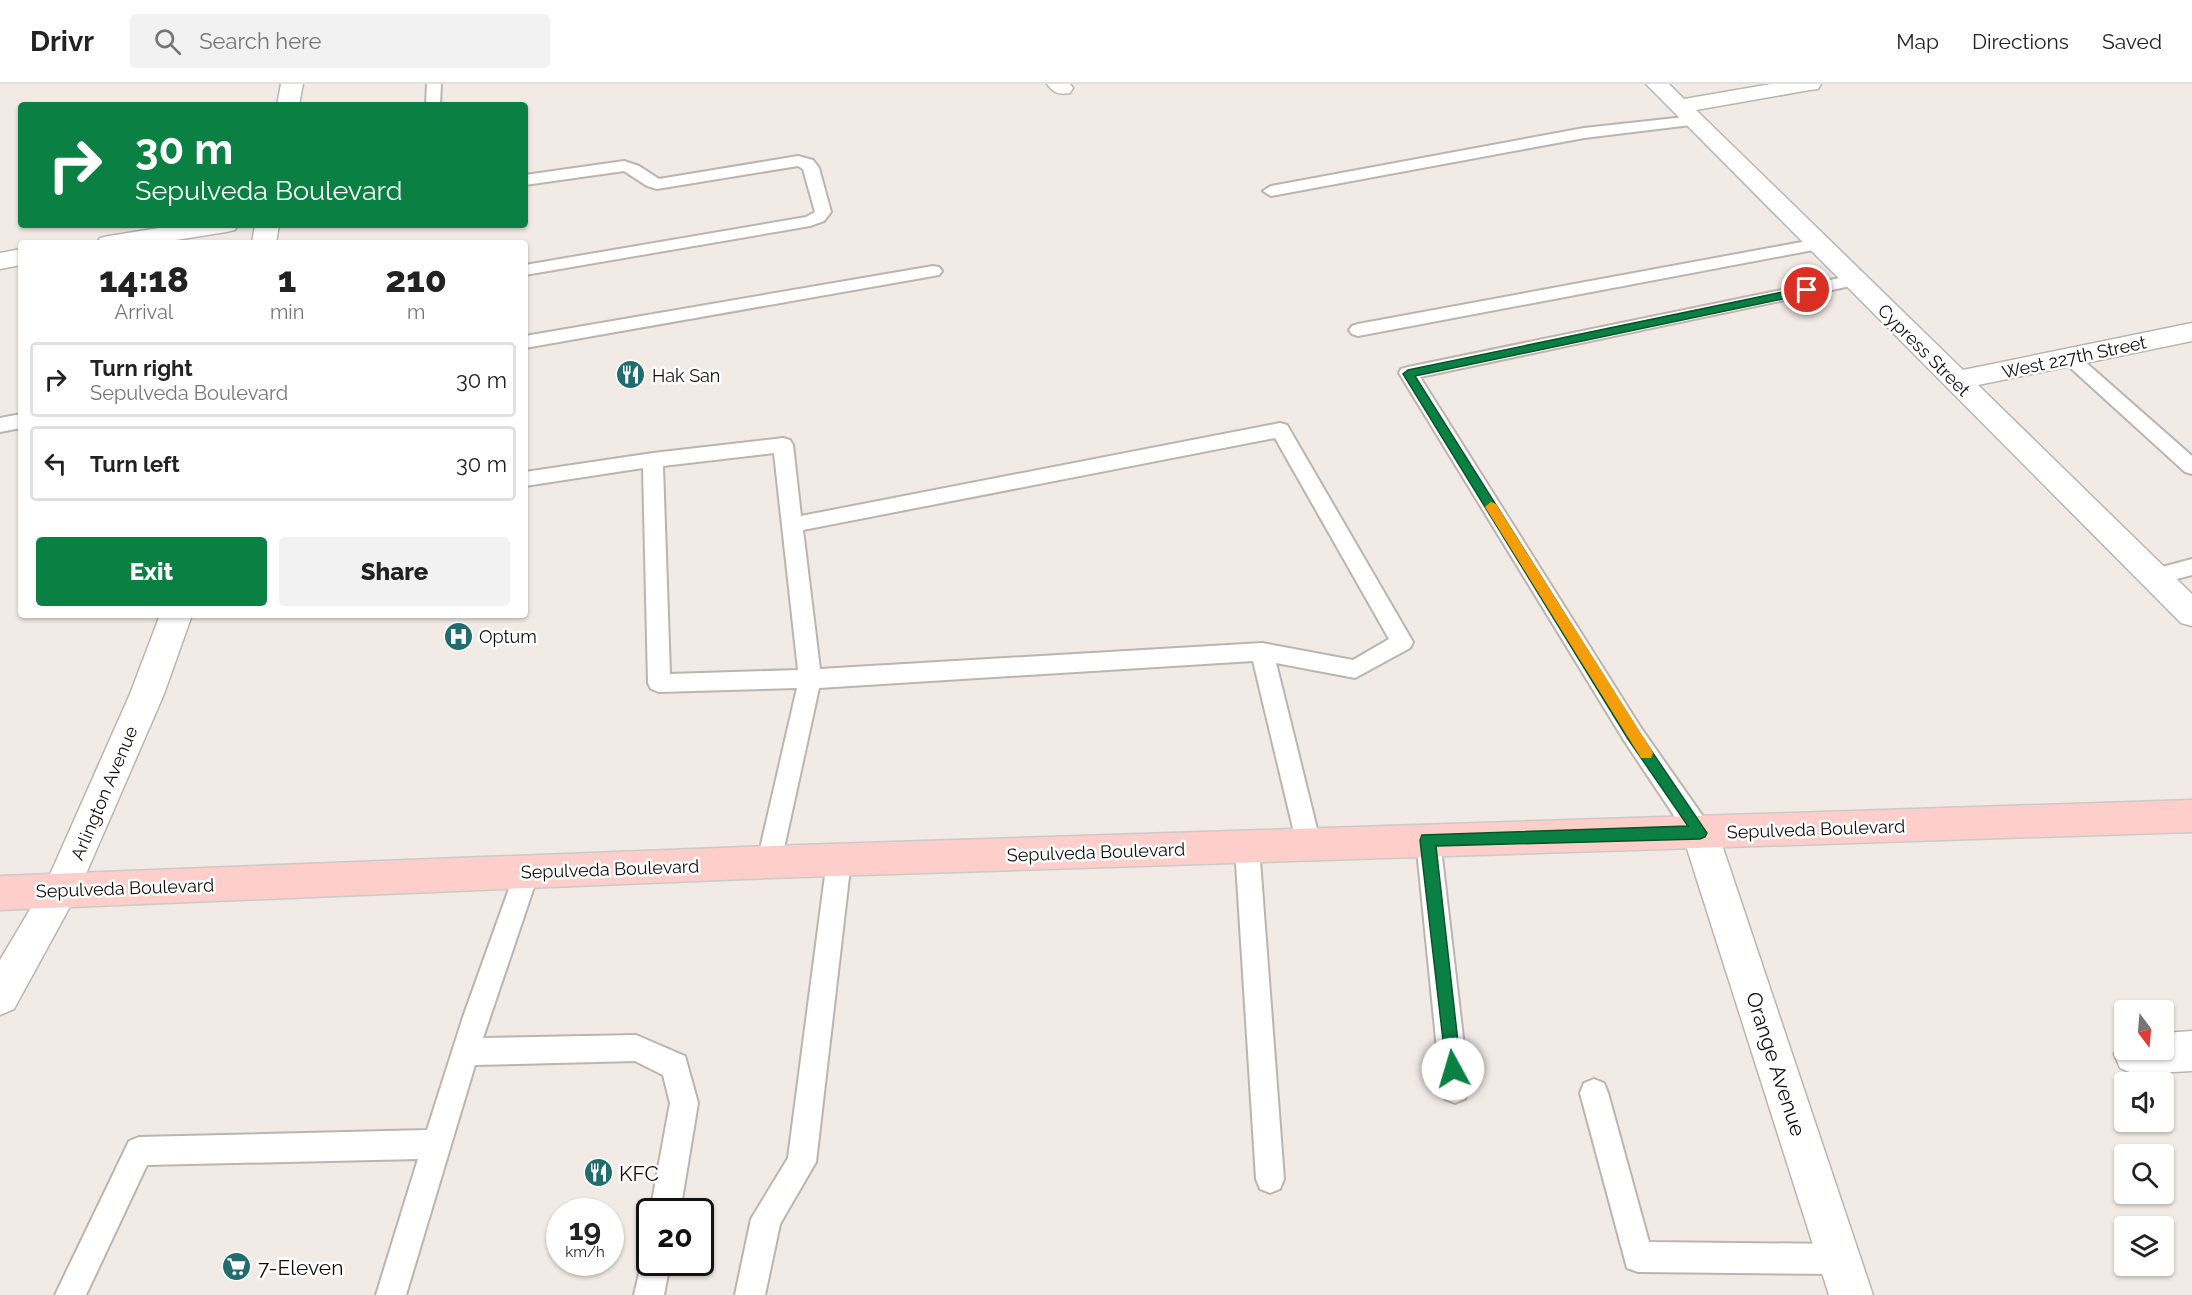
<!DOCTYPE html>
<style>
:root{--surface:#fff;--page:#f2f2f2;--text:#222;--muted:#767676;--line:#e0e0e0;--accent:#0b8043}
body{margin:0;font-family:Raleway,sans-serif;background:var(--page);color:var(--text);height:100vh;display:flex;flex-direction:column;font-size:22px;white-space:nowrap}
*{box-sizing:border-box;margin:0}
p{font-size:20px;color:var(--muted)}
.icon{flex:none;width:33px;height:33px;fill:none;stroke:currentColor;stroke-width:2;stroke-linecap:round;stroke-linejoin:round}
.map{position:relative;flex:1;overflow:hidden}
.details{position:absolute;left:18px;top:156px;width:510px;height:378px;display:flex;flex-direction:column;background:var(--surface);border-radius:6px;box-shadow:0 2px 4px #0004}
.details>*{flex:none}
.top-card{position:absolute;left:18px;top:18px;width:510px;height:126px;border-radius:6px;box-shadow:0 2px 4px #0004;background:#0b8043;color:#fff;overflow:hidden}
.needle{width:39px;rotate:164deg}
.tools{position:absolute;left:2114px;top:916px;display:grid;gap:12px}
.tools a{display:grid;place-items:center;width:60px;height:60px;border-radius:6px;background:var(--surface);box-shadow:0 2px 4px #0004;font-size:30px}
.speed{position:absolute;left:546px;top:1114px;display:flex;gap:12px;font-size:30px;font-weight:700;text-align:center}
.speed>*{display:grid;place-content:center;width:78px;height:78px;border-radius:50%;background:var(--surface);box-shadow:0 2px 4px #0004;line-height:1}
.speed small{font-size:15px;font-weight:400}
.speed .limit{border:3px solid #111;border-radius:9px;background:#fff;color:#111}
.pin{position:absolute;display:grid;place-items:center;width:51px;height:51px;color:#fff;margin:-26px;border:3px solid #fff;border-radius:50%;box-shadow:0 2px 6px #0007}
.me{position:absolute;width:66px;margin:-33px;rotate:354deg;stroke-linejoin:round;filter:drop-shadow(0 0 4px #0008)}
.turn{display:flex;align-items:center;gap:21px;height:126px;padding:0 18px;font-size:27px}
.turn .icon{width:78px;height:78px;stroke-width:2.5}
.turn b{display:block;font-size:42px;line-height:51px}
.eta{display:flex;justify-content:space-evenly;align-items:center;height:102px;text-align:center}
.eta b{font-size:36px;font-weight:800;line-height:42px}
.action{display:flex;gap:12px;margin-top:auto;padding:12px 18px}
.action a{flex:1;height:69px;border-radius:6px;background:var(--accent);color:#fff;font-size:24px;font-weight:800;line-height:69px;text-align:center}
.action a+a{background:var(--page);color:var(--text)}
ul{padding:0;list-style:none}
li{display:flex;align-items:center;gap:18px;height:75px;margin:0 12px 9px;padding:0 6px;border:3px solid var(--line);border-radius:6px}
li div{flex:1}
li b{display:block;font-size:22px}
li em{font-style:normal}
header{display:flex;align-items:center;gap:36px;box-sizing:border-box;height:84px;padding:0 30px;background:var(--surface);border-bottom:2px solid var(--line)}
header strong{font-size:28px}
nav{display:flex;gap:33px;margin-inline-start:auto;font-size:21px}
.search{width:420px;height:54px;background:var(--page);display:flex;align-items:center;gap:15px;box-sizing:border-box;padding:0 21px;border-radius:6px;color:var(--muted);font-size:22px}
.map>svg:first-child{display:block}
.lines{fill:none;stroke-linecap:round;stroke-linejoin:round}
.service-casing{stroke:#bbb4af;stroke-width:4}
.minor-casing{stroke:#bbb4af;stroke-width:3}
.secondary-casing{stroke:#bbb4af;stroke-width:3}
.primary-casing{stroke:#cacaca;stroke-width:3}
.service{fill:#fff;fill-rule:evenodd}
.minor{fill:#fff;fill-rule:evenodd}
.secondary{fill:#fff;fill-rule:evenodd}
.primary{fill:#fecfca;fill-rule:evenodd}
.route{fill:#0b8043;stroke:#07532c;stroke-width:1.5}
.slow{fill:#f59e0b}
.labels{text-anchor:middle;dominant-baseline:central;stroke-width:5;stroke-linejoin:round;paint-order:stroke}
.street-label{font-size:18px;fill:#100e0d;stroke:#fff}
.poi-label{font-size:18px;fill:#100e0d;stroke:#fff;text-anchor:start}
.near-street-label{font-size:21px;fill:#100e0d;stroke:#fff}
.near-poi-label{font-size:21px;fill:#100e0d;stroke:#fff;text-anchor:start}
</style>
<header>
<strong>Drivr</strong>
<div class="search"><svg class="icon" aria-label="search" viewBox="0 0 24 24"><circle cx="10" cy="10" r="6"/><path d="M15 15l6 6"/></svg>Search here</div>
<nav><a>Map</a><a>Directions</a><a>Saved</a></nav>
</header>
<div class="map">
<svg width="2192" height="1211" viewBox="0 0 2192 1211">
<rect width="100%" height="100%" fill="#f1eae5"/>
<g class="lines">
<defs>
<path id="service" d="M427,0h14l-1,21h-14z
M1694,32l8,5 -3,3 -115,14 -313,58 -8,-5 8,-5 313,-58z
M798,72l15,4 6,8 12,44 -7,9 -14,5 -285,49v-10l281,-48 9,-5 -12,-43 -5,-3 -141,23 -10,-3 -23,-15 -99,14v-10l99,-14 15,5 20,13z
M1818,155l6,1 2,4 -2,4 -466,88 -6,-2 -3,-4 3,-4 6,-2z
M933,182l6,1 3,4 -3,4 -414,73v-12z
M1854,191l6,1 3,4 -3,4 -440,93 221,351 68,97 3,8 -3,8 -9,3 -9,-3 -66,-99 -226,-369 2,-4 7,-2z
M2069,267l6,2 117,103v18l-7,-2 -122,-111 -3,-4 3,-4z
M21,330v14l-21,4v-14z
M1280,339l7,2 126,217 -3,6 -55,30 -79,-15 45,182 -3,8 -9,3 -9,-3 -3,-8 -44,-184 -434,27 -38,174 -3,8 -9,3 -9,-3 -3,-8 40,-174 -138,4 -8,-3 -3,-6 -5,-215 -118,18v-14l128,-19 130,-15 7,2 3,5 8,71zM1275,354l114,201 -36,21 -91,-17 -442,26 -17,-139zM774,369l24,217 -128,4 -7,-208z
M2192,475v16l-38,10 -7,-2 -4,-6 4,-6z
M1428,745l9,3 3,8 29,249 -4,10 -10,4 -10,-4 -4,-10 -25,-249 3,-8z
M1247,752l9,3 3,8 25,332 -4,10 -10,4 -10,-4 -4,-10 -21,-332 3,-8z
M839,765l9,3 3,8 -35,302 -36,62 -15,71h-30l16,-76 37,-61 39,-298 3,-8z
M527,777l9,3 3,8 -56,166 153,-3 49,21 13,47 -18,109h-30l20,-109 -7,-28 -28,-14 -160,4 -69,230h-30l42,-136 -271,6 -61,130h-31l74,-154 10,-4 288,-7 36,-113 52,-145 3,-8z
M1594,995l10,4 4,10 41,149 190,2 11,4 4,11 -4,11 -11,4 -201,-2 -11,-4 -47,-175 4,-10z
M650,1166v13h20l-6,32h-30l10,-43z"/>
<path id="minor" d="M1047,0h23l3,4 -3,5c-11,2 -16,0 -23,-9z
M1646,0h23l15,15 87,-15h50l-3,5 -8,1 -114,20 267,260 229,-47v18l-214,44 214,209v32l-11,-3z
M178,141h60l-3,5 -9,2 -69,11h-60l3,-5 9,-2z
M21,165v16l-21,4v-16z
M1700,733l13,5 5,11 155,462h-44l-147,-462 5,-11z
M2192,947v40l-58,3 -14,-6 -6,-14 6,-14 4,-2v12h39v-17z"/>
<path id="secondary" d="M281,0h22l-4,21h-22z
M255,141h24l-3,18h-24z
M160,531h32l-28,79 -85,196 -65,119 -14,6v-55l48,-81 82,-185z"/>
<path id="primary" d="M2192,716v32l-1423,46 -769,32v-34l769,-30z"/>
</defs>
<!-- service casing -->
<use href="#service" class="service-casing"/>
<!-- minor casing -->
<use href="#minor" class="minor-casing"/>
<!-- secondary casing -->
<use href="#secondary" class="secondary-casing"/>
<!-- primary casing -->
<use href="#primary" class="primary-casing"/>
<!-- service -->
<use href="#service" class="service"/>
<!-- minor -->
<use href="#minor" class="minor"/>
<!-- secondary -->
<use href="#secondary" class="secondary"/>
<!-- primary -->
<use href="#primary" class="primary"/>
</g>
<!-- route -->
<path class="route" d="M1807,203l4,1v5l-396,83 223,355 69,102 -2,4 -5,2 -264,7 25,223 -3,6 -5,2 -6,-2 -27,-235 2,-5 266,-9 -60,-87 -225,-365 5,-4z"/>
<!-- slow -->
<path class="slow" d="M1491,418l5,2 155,245 2,4 -2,5h-10l-154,-248 -2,-3z"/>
<!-- icons -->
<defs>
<symbol id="restaurant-disc" viewBox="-11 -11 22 22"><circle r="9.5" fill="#206c6e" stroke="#fff"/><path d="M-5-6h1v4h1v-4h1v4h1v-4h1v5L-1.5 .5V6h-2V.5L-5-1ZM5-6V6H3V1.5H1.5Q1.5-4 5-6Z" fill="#fff"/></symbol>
<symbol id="hospital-disc" viewBox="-11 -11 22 22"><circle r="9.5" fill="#206c6e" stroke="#fff"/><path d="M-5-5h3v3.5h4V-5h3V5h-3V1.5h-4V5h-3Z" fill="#fff"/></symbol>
<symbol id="supermarket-disc" viewBox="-11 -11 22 22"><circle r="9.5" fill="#206c6e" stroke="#fff"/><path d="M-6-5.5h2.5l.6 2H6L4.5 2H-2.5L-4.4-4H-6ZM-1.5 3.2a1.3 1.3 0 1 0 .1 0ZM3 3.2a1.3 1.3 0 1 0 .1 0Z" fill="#fff"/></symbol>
</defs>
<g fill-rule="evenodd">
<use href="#restaurant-disc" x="614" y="274" width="33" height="33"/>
<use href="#hospital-disc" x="442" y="536" width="33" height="33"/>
<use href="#restaurant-disc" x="582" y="1072" width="33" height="33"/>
<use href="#supermarket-disc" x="220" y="1166" width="33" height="33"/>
</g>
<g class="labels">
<!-- street labels -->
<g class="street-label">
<text transform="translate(1924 266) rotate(45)">Cypress Street</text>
<text transform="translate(2074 273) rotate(-12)">West 227th Street</text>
<text transform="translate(104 709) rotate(-67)">Arlington Avenue</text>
<text transform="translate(1816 745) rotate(-2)">Sepulveda Boulevard</text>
<text transform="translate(1096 768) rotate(-2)">Sepulveda Boulevard</text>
<text transform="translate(610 785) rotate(-2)">Sepulveda Boulevard</text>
<text transform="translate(125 804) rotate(-2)">Sepulveda Boulevard</text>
</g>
<!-- poi labels -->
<g class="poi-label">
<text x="652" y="291">Hak San</text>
<text x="479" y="552">Optum</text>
</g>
<!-- near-street labels -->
<g class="near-street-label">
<text transform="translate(1776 980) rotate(72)">Orange Avenue</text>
</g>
<!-- near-poi labels -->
<g class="near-poi-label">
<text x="619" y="1089">KFC</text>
<text x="258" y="1183">7-Eleven</text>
</g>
</g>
</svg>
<div class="tools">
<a><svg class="needle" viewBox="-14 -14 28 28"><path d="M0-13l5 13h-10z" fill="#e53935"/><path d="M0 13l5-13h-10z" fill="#767676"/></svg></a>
<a><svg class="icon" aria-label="sound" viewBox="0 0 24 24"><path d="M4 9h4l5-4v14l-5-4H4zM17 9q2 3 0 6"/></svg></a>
<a><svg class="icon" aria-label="search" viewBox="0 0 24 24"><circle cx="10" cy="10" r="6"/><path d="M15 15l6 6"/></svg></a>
<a><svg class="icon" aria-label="layers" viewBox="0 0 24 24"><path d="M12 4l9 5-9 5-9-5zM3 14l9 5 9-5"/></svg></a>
</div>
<div class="speed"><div>19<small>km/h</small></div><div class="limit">20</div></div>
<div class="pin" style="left:1807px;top:206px;background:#d93025"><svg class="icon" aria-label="arrive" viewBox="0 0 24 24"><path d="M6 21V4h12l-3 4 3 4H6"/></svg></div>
<svg class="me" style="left:1453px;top:985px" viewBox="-20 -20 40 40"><circle r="19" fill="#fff"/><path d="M0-13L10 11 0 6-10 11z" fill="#0b8043"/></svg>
<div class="top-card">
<div class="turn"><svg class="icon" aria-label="right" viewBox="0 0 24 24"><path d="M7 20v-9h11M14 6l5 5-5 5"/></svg><div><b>30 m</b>Sepulveda Boulevard</div></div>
</div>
<section class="details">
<div class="eta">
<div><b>14:18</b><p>Arrival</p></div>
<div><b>1</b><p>min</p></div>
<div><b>210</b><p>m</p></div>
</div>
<ul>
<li><svg class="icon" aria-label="right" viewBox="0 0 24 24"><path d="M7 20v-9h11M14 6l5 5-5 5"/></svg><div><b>Turn right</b><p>Sepulveda Boulevard</p></div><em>30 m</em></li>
<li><svg class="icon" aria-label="left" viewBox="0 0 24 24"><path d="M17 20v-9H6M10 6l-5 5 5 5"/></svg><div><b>Turn left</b></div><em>30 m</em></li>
</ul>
<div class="action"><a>Exit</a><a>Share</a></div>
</section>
</div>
